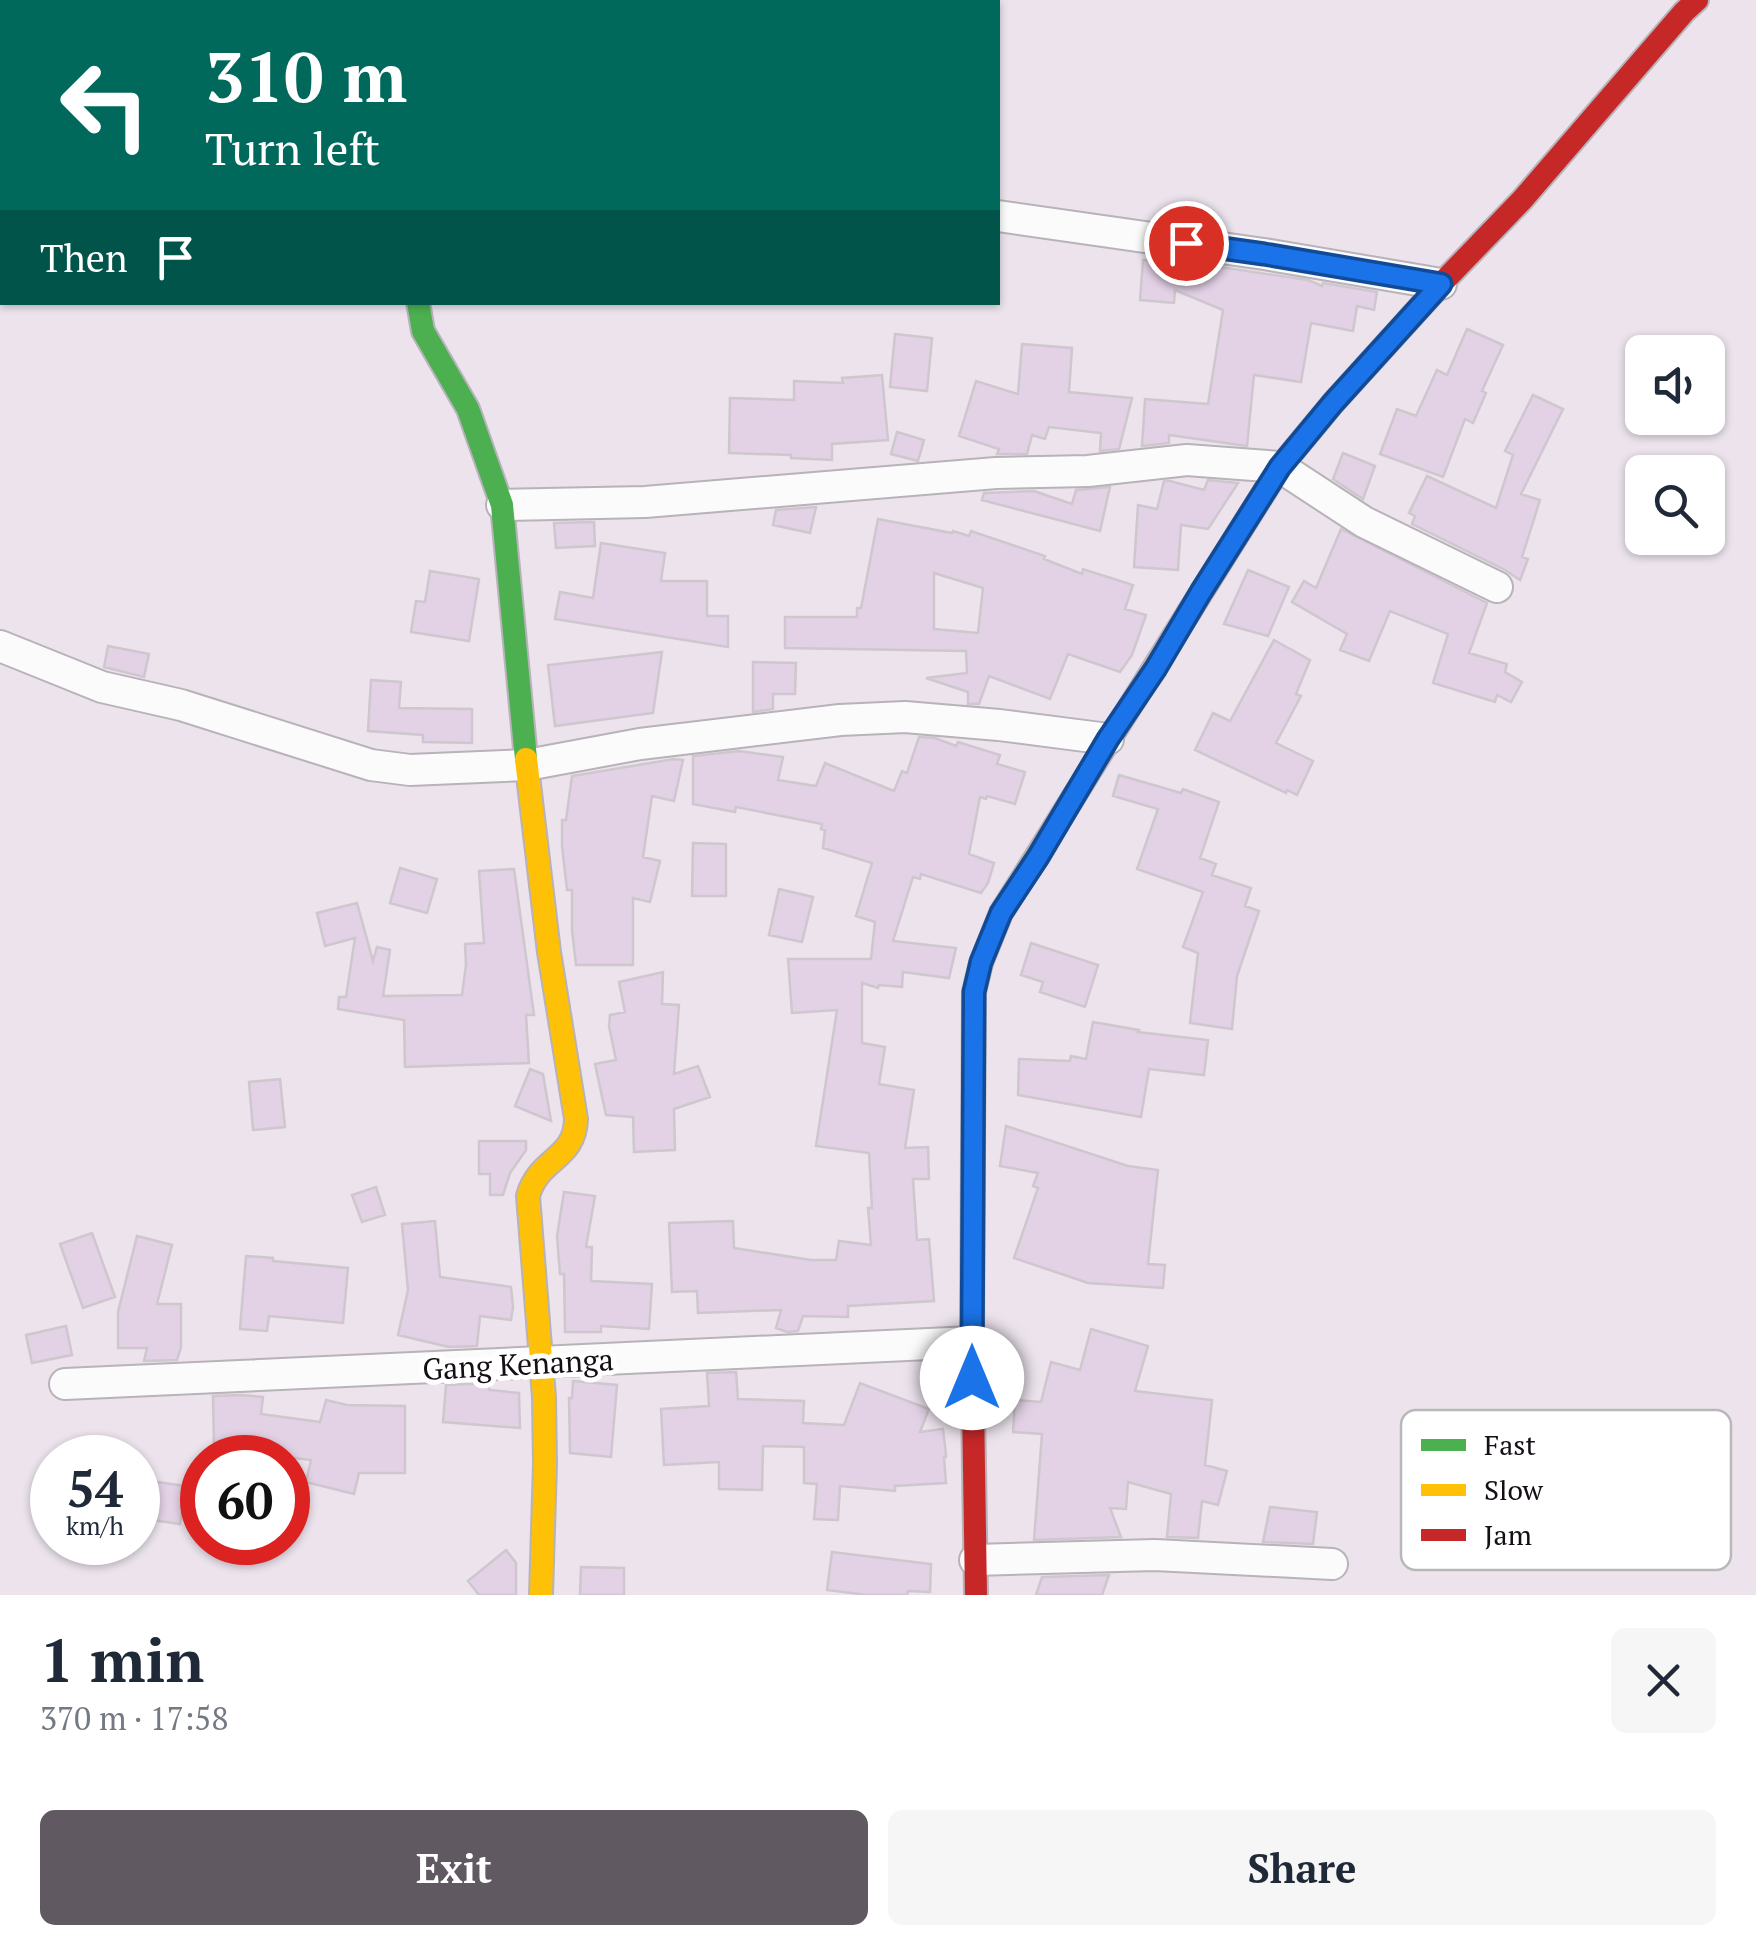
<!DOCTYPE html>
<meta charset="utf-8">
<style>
:root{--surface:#fff;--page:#f6f6f7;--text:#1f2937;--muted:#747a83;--accent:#605961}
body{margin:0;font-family:"PT Serif",serif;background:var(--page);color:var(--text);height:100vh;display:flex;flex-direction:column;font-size:38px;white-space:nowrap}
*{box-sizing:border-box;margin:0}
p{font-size:32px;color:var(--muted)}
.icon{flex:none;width:55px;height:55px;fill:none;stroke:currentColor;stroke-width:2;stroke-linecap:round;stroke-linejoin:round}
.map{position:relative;height:1595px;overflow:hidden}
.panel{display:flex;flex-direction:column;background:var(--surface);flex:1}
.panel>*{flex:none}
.banner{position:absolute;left:0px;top:0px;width:1000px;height:305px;box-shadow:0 2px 8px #0004;background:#00695c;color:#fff;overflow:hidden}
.buttons{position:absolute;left:1625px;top:335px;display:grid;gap:20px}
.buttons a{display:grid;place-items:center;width:100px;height:100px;border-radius:15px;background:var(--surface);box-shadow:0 2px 8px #0004;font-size:50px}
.speed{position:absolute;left:30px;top:1435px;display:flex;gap:20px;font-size:50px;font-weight:700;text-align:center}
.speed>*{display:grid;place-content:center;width:130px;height:130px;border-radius:50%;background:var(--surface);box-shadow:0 2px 8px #0004;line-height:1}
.speed small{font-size:25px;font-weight:400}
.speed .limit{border:15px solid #d22;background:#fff;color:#111}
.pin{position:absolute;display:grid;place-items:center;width:85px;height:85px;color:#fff;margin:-42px;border:5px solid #fff;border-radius:50%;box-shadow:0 2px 10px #0007}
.me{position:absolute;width:110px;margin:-55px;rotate:0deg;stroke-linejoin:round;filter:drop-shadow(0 0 8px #0008)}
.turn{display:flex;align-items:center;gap:35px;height:210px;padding:0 40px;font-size:45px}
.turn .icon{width:130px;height:130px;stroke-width:2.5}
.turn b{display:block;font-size:70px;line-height:85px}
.then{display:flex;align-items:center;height:95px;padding:0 40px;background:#0003;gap:20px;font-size:38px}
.round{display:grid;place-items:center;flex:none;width:105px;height:105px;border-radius:15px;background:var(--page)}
.headline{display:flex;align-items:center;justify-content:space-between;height:170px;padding:0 40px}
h1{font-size:60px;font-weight:800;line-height:75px}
.button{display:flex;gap:20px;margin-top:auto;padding:20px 40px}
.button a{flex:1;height:115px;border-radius:15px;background:var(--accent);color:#fff;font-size:40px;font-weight:800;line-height:115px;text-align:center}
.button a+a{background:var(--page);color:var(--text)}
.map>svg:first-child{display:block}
.building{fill:#e3d1e5;stroke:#cec7ce;stroke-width:2.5;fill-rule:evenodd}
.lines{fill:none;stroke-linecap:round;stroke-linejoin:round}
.street-casing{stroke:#b8b2b9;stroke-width:34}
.fast-casing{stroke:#b8b2b9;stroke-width:26}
.slow-casing{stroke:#b8b2b9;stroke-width:26}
.jam-casing{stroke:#b8b2b9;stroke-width:26}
.street{stroke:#fcfbfc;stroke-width:30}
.fast{stroke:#4caf50;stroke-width:22}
.slow{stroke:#ffc107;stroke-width:22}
.jam{stroke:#c62828;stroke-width:22}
.route-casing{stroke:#114b97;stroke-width:25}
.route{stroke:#1a73e8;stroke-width:18}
.labels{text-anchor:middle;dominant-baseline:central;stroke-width:10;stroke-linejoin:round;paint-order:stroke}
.street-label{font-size:30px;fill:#140f15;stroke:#fff}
.key{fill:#fff;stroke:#b8b7b9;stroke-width:2.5}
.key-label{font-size:28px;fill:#140f15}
</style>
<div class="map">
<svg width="1756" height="1595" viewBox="0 0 1756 1595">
<rect width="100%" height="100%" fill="#ece3ed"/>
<!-- building -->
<path class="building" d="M1143,260l64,5 101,15 14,6 1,-3 54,9 -3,18 -17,-4 -4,25 -42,-8 -10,59 -47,-7 -7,71 -78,-11v8l-27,3 3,-47 63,5 15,-94 -48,-20 -1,13 -34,-3z
M1467,329l36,16 -21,46 4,2 -13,30 -8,-4 -22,58 -63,-23 17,-45 19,7 21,-46 10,5z
M895,334l37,4 -5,53 -37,-4z
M1022,344l50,4 -3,44 63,6 -13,51 -19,2 1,-18 -52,-6 -4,12 -13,-4 -5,19h-30l2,-5 -40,-13 17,-55 42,13z
M882,375l6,65 -56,4v16l-41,-2v-3l-62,-2 1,-55 64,2v-19l49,2 -1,-5z
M1533,395l30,14 -42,85 19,6 -18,57 6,2 -8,21 -15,-10 -93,-46 3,-8 -6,-3 18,-37 69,32 17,-53 -8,-4z
M897,432l27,8 -6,21 -27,-7z
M1343,453l32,13 -12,33 -30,-20z
M1208,480l30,3 -30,46 -27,-4 -3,45 -44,-3 4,-62 19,4 7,-28h6l34,9z
M1110,487l-10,44 -118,-31 2,-7 50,-2 38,13 4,-14z
M816,507l-6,26 -37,-8 3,-15z
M878,519l74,14 1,-2 16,5 2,-5 74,25 -1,3 38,15 1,-5 50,16 -8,24 21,6 -14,40 -12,17 -52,-18 -18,45 -61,-23 -10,28h-11v-12l-42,-14 41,-5 -1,-22 -181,-3v-31h72v-9h4zM934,573l49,15 -5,45 -44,-4z
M594,522l1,24 -39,2 -2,-25z
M1341,529l146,74 -18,50 38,11 -2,8 17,10 -11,20 -14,-7 -2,7 -62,-19 15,-49 -58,-23 -21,50 -29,-11 7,-16 -55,-32 12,-21 12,7z
M601,543l64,10 -4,28h46v35h21v31l-173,-28 5,-27 33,6z
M1248,570l41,17 -21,49 -44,-12z
M430,571l49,8 -10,62 -58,-9 5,-31 9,1z
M1274,640l36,20 -14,34 5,2 -25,47 37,18 -16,34 -10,-5 -1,3 -91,-43 18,-37 17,8z
M108,646l41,8 -5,23 -40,-10z
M662,652l-9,61 -98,13 -7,-61z
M753,662l43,1 -1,31h-22v15l-20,3z
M371,680l30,2 -2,26 73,1v34l-49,-1v-7l-55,-4z
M919,737l16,1 21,8 2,-4 42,13 -3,9 28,8 -10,32 -28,-8 -1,3 -6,-2 -11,57 25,9 -6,20 -7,10 -60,-19 -1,5 -7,-2 -20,64 63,7 -7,30 -46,-6 -1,15 -23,-2 -1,3 -16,-5v60l23,4 -6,37 35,6 -9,58 23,-1 1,32h-16l4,61 12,-1 5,62 -86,5v11l-45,-1 -5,15 -11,1 -11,-4 5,-18 -83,3 -1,-22 -25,1 -3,-69 64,-2 1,27 77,12h25l3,-19 32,4 -3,-37h4l-3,-55 -53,-7 21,-136 -45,3 -4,-54h83l4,-37 -19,-6 16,-53 -49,-15 2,-18 -4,-1 1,-5 -86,-17 -1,5 -42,-8v-48l46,-5 44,6 -5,23 38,6 9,-23 69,28 8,-20 5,2z
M674,759l9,1 -9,41 -22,-5 -9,61 17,4 -10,41 -17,-4v67h-57l-4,-35v-40h-5l-5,-44v-26h4l6,-44z
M1119,775l62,18 2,-4 36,13 -19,56 16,6 -4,11 39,13 -6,18 14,5 -22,65 -5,53 -42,-6 8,-70 -15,-6 20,-55 -66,-23 21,-60 -45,-13z
M693,843l33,1v52h-34z
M400,868l37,11 -10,34 -37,-10z
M514,869l20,146h-8l3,48 -124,4 -1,-47 -66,-11 1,-12h7l9,-59 -30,8 -8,-33 40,-10 16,58 4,-14 13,3 -7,46 79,-1 4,-30 -1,-21 19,-1 -5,-72z
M779,889l34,8 -11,45 -33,-7z
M1031,943l67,22 -13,42 -45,-15 3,-10 -22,-7z
M663,972l-1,32 17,1 -5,69 24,-8 12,31 -36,12 1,41 -41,2 -1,-35 -27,-2 -11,-51 21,-4 -7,-34 1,-11 15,-3 -6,-30z
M1093,1022l46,8 -1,2 70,8 -4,35 -55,-6 -8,48 -123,-22 1,-36 51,2 1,-5 15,3z
M530,1069l13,5 8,47 -36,-15z
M280,1079l5,48 -32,3 -4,-48z
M1006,1126l122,40 30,4 -10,94 17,1 -2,23 -75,-5 -74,-25 24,-70 -5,-2 5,-13 -38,-7z
M479,1141h47v9l-16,23 -7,22h-13v-21h-11z
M376,1187l9,28 -23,7 -10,-27z
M564,1192l31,4 -9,51h6l-1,34 61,3 -3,45 -48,-3v6h-36l-1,-58h-4l-3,-38z
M435,1221l5,56 71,10 2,20 -2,13 -31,-4 -3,30 -28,1 -51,-12 10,-45 -6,-66z
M92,1233l23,64 -32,11 -23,-64z
M137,1236l35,9 -15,59h24v43l-4,13 -31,1h-2l3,-13h-29v-36z
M246,1256l27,2v3l75,7 -5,55 -74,-7 -2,15 -27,-2z
M66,1326l6,29 -40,8 -6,-28z
M1091,1329l57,17 -13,45 77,9 -7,65 22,6 -9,34 -16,-4 -4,37 -31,-1 4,-43 -43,-12 -2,27 -16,-1 11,29 -87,3 8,-106 -29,-2 2,-32 26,2 10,-40 29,8z
M736,1372l2,27 66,2 -1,22 41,2 16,-42 69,26 -9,23 23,-3 3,25v3h-2l2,26 -51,3v5l-55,-5 -2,34 -24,-1 3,-35 -13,-1v-36l-41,-1 -1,44 -43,-1v-27l-55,3 -3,-56 48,-3 -2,-33z
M573,1381l44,4 -6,72 -41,-4 -1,-55h3z
M490,1383l-1,7 30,3 1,35 -77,-6 3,-37z
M241,1395l22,2 -2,17 59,8 6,-22 21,5 58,1v67h-46l-5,21 -48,-12 5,-22 -52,-6 2,-10h-47l-1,-48z
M143,1480l43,6 -6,38 -42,-6z
M1270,1507l47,5 -4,32 -50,-2z
M506,1550l10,13v32h-37l-11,-14z
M832,1552l99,12 -1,28 -22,-1 -1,4h-40l-40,-5z
M581,1567l43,1v27h-44z
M1109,1575l-7,20h-66l6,-18z"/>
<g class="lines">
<defs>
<path id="street" d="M490,2l1,-2
M0,37l2,1
M998,216l266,38 177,30
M502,505l143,-3 351,-29 92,-2 99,-11 93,7 84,55 133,65
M0,646l102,41 79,18 190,60 39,5 117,-5 113,-21 200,-24 65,-3 94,8 109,14
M65,1384l907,-42
M975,1560l180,-5 177,9"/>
<path id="fast" d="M418,302l5,29 45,78 34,96 24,254"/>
<path id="slow" d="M526,759l23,193 27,167c-1,41 -37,38 -48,77l16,201 1,67 -4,131
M973,1149l1,-157 7,-29 20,-50 188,-301"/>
<path id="jam" d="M1189,612l91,-145 53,-64 108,-119 81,-84 162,-188 13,-12
M973,1149l-1,193 4,253"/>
</defs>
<!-- street casing -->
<use href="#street" class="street-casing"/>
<!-- fast casing -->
<use href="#fast" class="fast-casing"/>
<!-- slow casing -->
<use href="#slow" class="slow-casing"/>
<!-- jam casing -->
<use href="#jam" class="jam-casing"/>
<!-- street -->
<use href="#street" class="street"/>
<!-- fast -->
<use href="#fast" class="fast"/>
<!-- slow -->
<use href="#slow" class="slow"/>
<!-- jam -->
<use href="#jam" class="jam"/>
</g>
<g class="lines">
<defs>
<path id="route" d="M972,1378l2,-386 7,-30 20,-49 37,-56 70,-118 48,-71 45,-76 79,-125 53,-64 108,-119 -177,-30 -78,-11"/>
</defs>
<!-- route casing -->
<use href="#route" class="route-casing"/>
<!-- route -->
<use href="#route" class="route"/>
</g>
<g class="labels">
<!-- street labels -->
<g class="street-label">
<text transform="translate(518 1364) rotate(-3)">Gang Kenanga</text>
</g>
</g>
<!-- legend -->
<rect x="1401" y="1410" width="330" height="160" rx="15" class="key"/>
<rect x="1421" y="1439" width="45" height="12" fill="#4caf50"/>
<rect x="1421" y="1484" width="45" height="12" fill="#ffc107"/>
<rect x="1421" y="1529" width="45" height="12" fill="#c62828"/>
<g class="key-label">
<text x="1484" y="1455">Fast</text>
<text x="1484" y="1500">Slow</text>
<text x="1484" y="1545">Jam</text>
</g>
</svg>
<div class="buttons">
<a><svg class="icon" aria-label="sound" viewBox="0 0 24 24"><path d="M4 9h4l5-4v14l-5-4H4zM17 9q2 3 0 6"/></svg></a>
<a><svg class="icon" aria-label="search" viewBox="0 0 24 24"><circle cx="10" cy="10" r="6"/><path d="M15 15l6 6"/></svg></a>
</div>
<div class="speed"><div>54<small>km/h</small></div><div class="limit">60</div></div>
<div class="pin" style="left:1186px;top:243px;background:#d93025"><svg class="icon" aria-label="arrive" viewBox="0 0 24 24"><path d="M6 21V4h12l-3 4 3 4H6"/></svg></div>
<svg class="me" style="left:972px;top:1378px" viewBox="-20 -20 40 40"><circle r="19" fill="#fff"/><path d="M0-13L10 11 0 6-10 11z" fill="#1a73e8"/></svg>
<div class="banner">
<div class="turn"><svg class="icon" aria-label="left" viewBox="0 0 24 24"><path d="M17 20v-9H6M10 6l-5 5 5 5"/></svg><div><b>310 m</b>Turn left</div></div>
<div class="then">Then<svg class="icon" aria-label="arrive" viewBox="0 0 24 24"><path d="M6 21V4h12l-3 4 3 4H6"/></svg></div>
</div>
</div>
<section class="panel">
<div class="headline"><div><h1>1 min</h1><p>370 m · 17:58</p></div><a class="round"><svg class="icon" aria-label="close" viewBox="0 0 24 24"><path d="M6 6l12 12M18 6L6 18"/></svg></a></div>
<div class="button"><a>Exit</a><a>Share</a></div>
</section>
